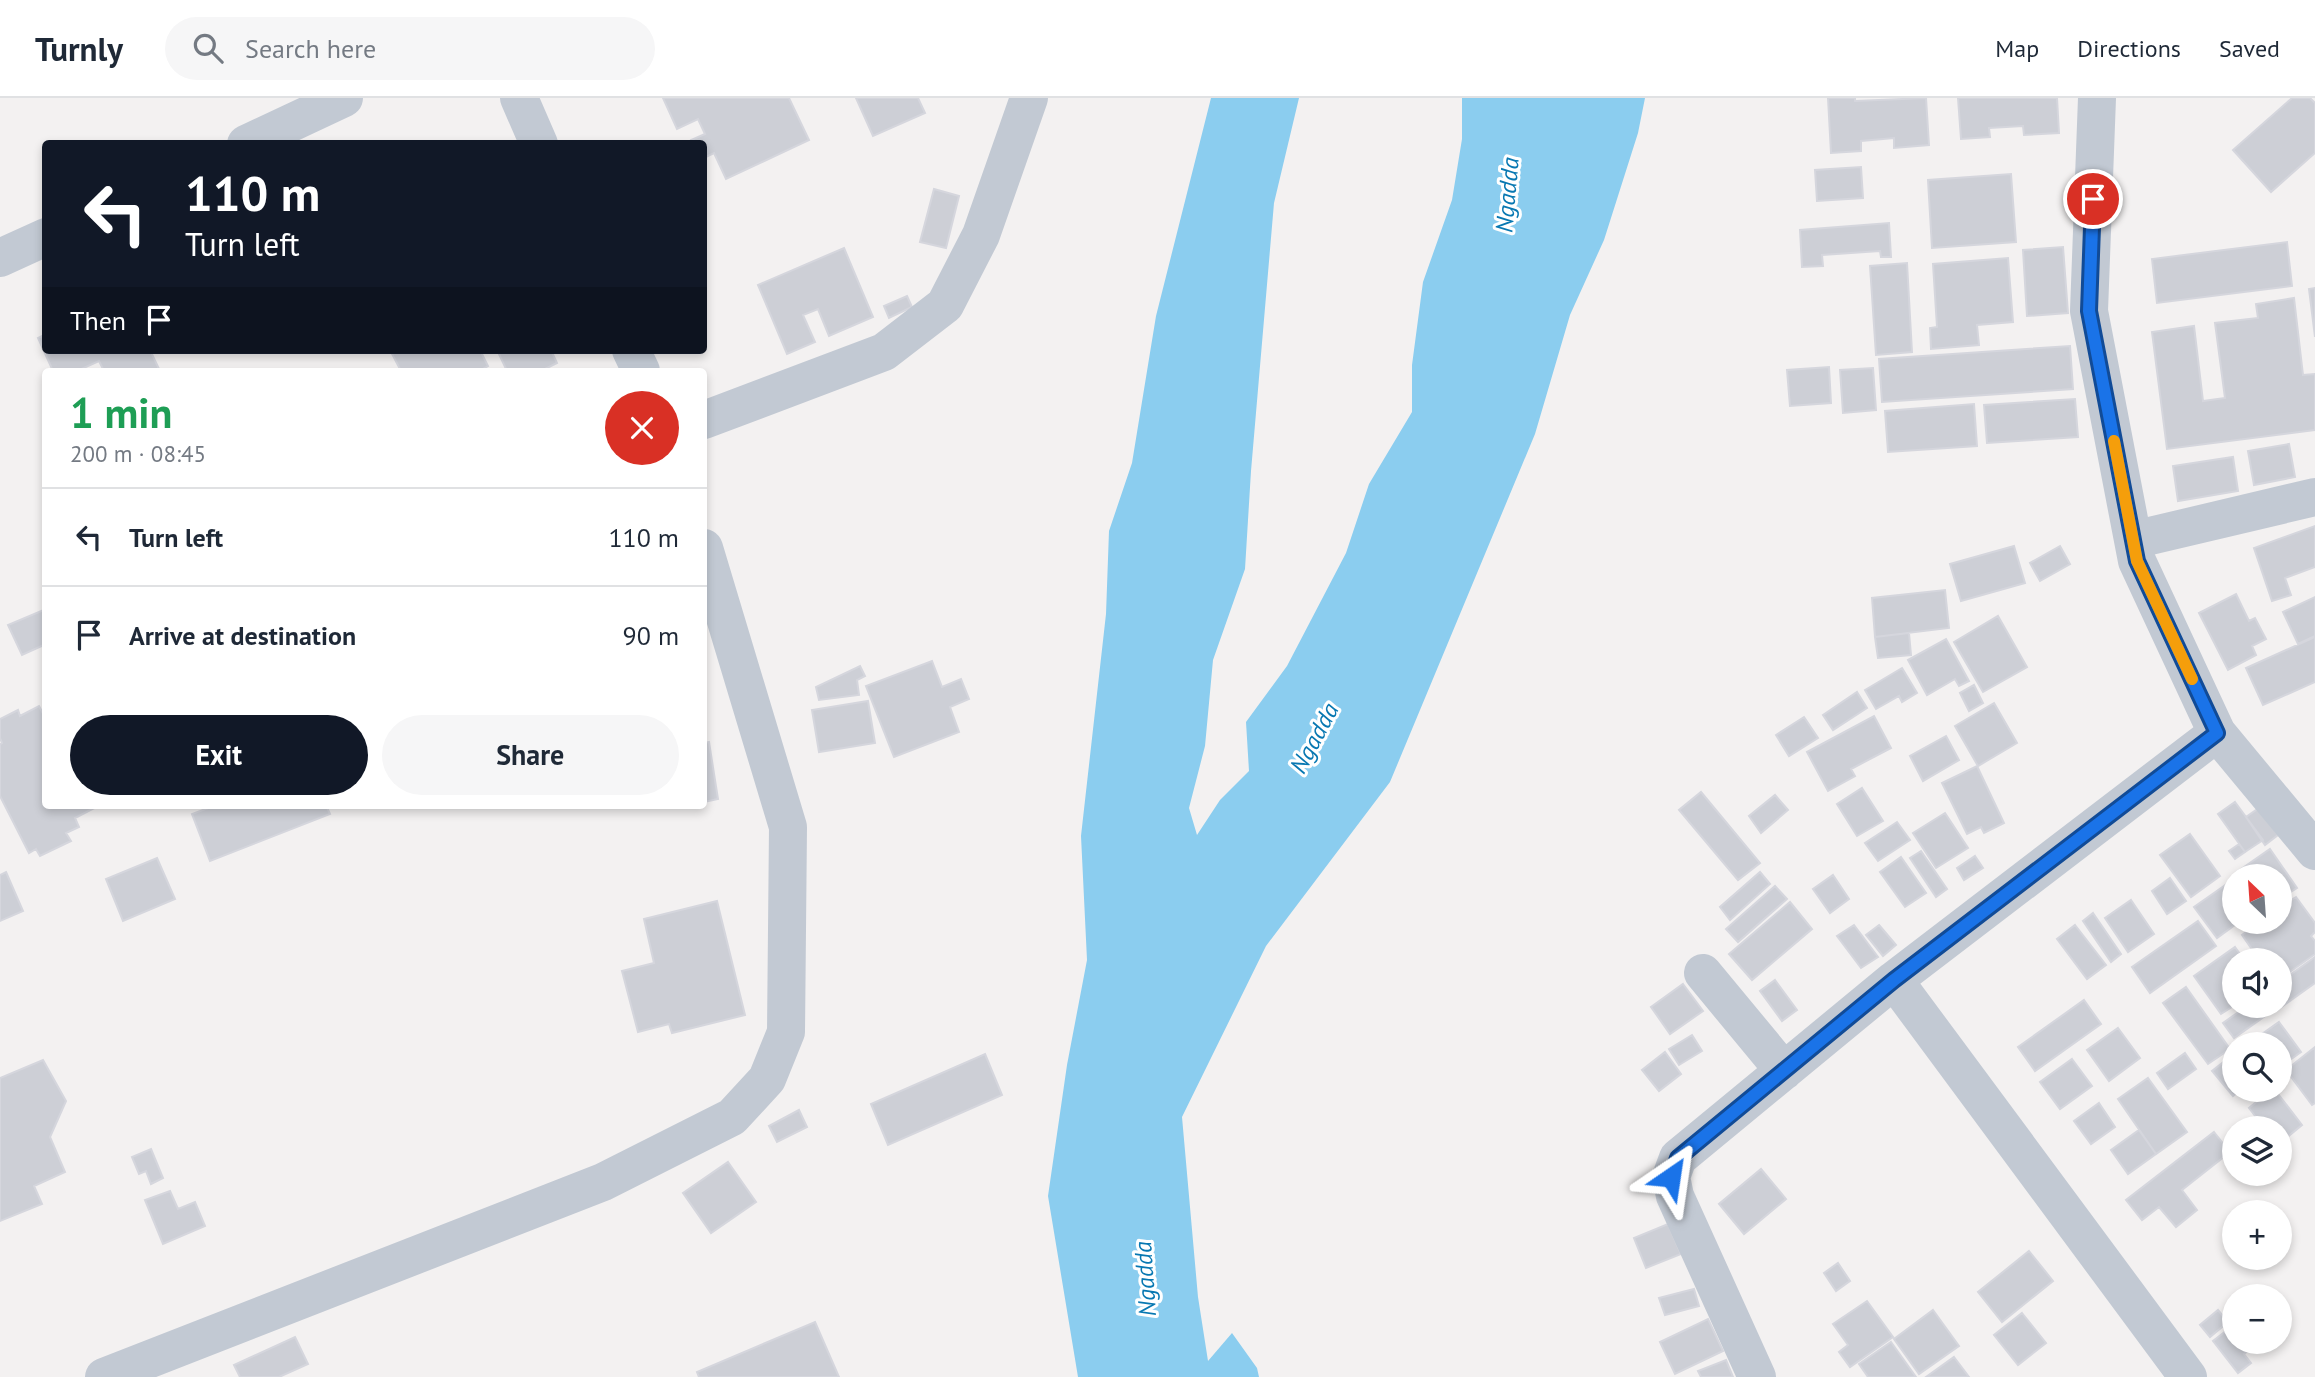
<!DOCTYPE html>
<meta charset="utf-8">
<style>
:root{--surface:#fff;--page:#f6f6f7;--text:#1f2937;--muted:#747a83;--line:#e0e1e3;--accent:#111827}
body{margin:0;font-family:"PT Sans",sans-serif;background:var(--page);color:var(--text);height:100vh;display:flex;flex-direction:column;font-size:26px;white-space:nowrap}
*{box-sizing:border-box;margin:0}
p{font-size:23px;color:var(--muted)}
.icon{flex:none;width:38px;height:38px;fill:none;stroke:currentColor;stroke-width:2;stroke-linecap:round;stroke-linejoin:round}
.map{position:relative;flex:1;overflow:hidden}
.side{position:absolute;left:42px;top:270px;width:665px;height:441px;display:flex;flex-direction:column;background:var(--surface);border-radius:7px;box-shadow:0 4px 10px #0003}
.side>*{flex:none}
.top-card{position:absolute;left:42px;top:42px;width:665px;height:214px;border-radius:7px;box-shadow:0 4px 10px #0003;background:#111827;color:#fff;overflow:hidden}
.needle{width:46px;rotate:335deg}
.controls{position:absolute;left:2222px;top:766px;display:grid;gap:14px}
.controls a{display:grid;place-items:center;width:70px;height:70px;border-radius:50%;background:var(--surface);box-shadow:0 4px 10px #0003;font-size:35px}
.pin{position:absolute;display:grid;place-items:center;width:60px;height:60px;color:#fff;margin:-30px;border:4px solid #fff;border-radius:50%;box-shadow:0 2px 7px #0007}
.me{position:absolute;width:77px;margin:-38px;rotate:32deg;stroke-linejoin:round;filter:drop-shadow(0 0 5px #0008)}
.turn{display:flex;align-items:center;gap:24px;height:147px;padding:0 28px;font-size:32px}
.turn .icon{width:91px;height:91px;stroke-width:2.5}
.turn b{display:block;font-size:49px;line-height:60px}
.then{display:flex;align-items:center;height:66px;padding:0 28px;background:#0003;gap:14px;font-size:26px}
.round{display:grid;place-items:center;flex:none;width:74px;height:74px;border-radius:37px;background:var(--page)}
.headline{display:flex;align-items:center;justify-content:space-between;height:119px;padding:0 28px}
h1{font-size:42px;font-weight:600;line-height:52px;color:#1e9e55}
.cta{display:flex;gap:14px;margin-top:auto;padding:14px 28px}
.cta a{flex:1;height:80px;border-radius:42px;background:var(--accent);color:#fff;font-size:28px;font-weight:600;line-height:80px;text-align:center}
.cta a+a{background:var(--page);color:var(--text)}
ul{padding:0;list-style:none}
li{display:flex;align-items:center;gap:21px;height:98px;padding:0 28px;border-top:2px solid var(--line)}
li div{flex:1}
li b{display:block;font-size:26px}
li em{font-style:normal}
header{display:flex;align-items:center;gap:42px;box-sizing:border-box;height:98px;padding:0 35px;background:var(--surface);border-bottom:2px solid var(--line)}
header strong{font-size:33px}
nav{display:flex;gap:38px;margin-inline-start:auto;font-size:24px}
.search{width:490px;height:63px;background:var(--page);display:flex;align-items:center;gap:18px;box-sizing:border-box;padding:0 24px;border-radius:38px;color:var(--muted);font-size:26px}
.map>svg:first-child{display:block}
.water{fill:#8bcdef}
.building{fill:#cdcfd6;stroke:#d5d6dd;stroke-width:2}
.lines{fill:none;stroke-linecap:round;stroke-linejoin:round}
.minor{stroke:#c2c9d3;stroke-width:38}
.route-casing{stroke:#114b97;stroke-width:18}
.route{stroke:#1a73e8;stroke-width:12}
.slow{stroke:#f59e0b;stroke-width:12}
.labels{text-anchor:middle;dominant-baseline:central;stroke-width:6;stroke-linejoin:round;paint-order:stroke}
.water-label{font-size:24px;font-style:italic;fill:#0878b2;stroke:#fff}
</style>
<header>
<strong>Turnly</strong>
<div class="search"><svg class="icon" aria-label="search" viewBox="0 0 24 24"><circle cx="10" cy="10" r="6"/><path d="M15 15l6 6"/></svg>Search here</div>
<nav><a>Map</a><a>Directions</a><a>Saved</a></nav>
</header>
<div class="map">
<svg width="2315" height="1279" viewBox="0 0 2315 1279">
<rect width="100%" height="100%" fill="#f3f1f1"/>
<!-- water -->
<path class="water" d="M1211,0h88l-25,105 -23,268 -6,98 -32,91 -8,86 -16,62 8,27 23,-35 29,-29 -3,-49 41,-56 59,-113 23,-69 43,-72v-47l11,-83 29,-82 10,-61v-41h183l-7,35 -34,107 -34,75 -35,119 -145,348 -124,164 -84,171 16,180 10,64 24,-28 25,35 2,9h-181l-30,-181 19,-131 20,-105 -6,-124 25,-222 3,-83 23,-68 24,-147z"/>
<!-- building -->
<path class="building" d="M663,0h126l20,42 -83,39 -12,-26 -10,5v-14h-12l-1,-4 14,-6 -7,-15 -21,10z
M856,0h62l7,15 -52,23z
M1828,0h27v3l71,-3 3,47 -35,3v-10l-33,3v10l-30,2z
M1958,0h99l2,35 -35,2 -1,-9 -34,2 1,9 -29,2z
M2292,0h18l5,5v50l-44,39 -38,-42z
M1861,69l2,31 -46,3 -2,-31z
M2011,76l5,68 -84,6 -4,-68z
M934,91l25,7 -13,52 -26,-6z
M1889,125l2,34h-10l-1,-6 -58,4 1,11 -21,1 -2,-37z
M2287,144l5,44 -135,17 -5,-44z
M2063,149l5,66 -41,3 -4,-66z
M844,150l29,69 -44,19 -11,-27 -15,6 12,27 -28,12 -29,-69z
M2008,160l5,64 -36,3 2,20 -48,4 -1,-21 7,-1 -4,-63z
M1907,165l5,89 -36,3 -6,-89z
M2315,190v49l-6,-48z
M907,198l5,11 -23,11 -5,-12z
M2294,200l9,77 12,-1v56l-148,19 -15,-117 42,-6 9,75 22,-3 -10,-75 43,-5 -2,-14z
M46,236v16h104l10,21h-56l-5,-10 -22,10h-24l-15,-33z
M2070,248l3,43 -191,13 -3,-43z
M390,252h90l8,16 -9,5h-78z
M503,252h48l6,13 -16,8h-34l-9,-19z
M1829,269l2,36 -41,3 -3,-36z
M1873,270l3,42 -33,3 -3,-43z
M2075,301l3,38 -91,6 -3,-38z
M1974,306l3,42 -89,6 -3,-41z
M2289,346l6,33 -41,8 -6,-34z
M2233,359l5,34 -60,10 -5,-35z
M2315,428v41l-30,11 6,17 -19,6 -18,-53z
M2014,448l11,37 -64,18 -11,-37z
M2060,448l10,18 -30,17 -10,-18z
M1945,492l4,38 -74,9 -3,-39z
M2236,496l13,27 6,-3 11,21 -14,7 4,9 -28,15 -29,-57z
M2315,499v39l-17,8 -15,-32z
M46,511v35l-24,11 -14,-30z
M1998,518l29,51 -44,25 -29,-50z
M1909,535l2,22 -33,3 -3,-21z
M2315,539v45l-52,23 -17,-37z
M1946,541l23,42 -10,5 -4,-7 -28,16 -19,-35z
M932,563l10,26 19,-8 8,20 -19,8 9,25 -65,25 -28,-71z
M860,568l5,10 -8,4 2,15 -40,5 -3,-13z
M1902,570l15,25 -15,9 -3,-6 -23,13 -11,-19z
M1974,587l9,18 -14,8 -9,-18z
M1857,594l10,16 -34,22 -10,-15z
M868,603l7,42 -56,9 -7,-42z
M1994,605l23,40 -39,23 -23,-40z
M39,608l7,13v86h54l-25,13 4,9 -13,6 5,8 -31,15 -4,-7 -7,4 -29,-57v-52l2,-1 -2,-5v-19l18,-9 2,6z
M1874,618l17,32 -40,21 4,7 -27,15 -21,-39z
M1804,619l14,21 -29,18 -13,-21z
M1946,638l13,24 -36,21 -13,-25z
M709,644l9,57 -14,3v-59z
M1977,668l27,57 -20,10 -3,-6 -14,7 -25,-51z
M1862,690l21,33 -26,15 -20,-32z
M1701,694l59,71 -22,17 -59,-70z
M1775,697l13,15 -27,23 -12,-17z
M2235,704l28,38 -18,12 -27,-38z
M216,707h110l4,9 -120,47 -18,-47z
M2259,710l19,27 -13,10 -19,-28z
M1945,715l23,35 -32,20 -23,-35z
M1897,724l13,18 -32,21 -13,-18z
M2190,736l30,42 -29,21 -31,-42z
M2239,746l6,8 -10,7 -6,-8z
M2270,751l27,39 -17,11v-22h-39l-4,-5z
M1921,753l26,38 -11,8 -26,-39z
M1975,758l8,12 -19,12 -7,-12z
M1901,759l25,36 -21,14 -25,-35z
M157,760l18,41 -52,22 -17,-42z
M6,774l17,39 -23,10v-46z
M1760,774l10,12 -40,36 -10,-13z
M1833,777l16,24 -19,14 -17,-24z
M2170,780l16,23 -19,13 -15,-23z
M2231,783l4,5v36h4l-22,16 -23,-31z
M1775,788l12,13 -49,43 -12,-13z
M2296,799l19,26v9l-4,4 4,5v13l-28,20 -7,-9v-4h-20l-18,-26 17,-13h21v-15z
M2131,802l23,34 -26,18 -23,-34z
M717,803l28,114 -73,18 -3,-9 -31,8 -16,-61 32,-8 -10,-44z
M1790,804l22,27 -60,51 -23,-26z
M2093,815l28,41 -10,8 -28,-41z
M2198,823l18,25 -66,47 -18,-26z
M1854,827l24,32 -17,11 -24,-32z
M1879,827l17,20 -13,11 -17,-21z
M2075,827l31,40 -19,14 -30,-40z
M2235,849l10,14h-10v44l-14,9 -27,-38z
M2315,859v26l-39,28 -4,-5h8v-24z
M1775,882l22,30 -15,11 -22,-30z
M1683,886l20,27 -33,23 -19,-27z
M2186,889l44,62 -22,15 -45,-61z
M2084,902l17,24 -66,47 -17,-24z
M2247,908h16l5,8 -34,24 -11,-15z
M2279,924l22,30 -21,15v-22h-26l-2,-4z
M2118,930l22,30 -31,23 -22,-31z
M1692,937l10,16 -23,14 -10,-16z
M2315,949v56l-3,2 -26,-35z
M1665,954l16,22 -22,17 -17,-21z
M2185,955l11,16 -28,20 -11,-16z
M2235,955v37h5l-7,6 -21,-25z
M985,956l17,41 -114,50 -17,-41z
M2072,961l20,27 -32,23 -20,-27z
M43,962l23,41 -16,36 15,35 -31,14 8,18 -42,17v-143z
M2148,980l39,54 -31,22 -38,-55z
M2271,992h4l27,35 -22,18v-14h-15l-16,-21z
M2099,1005l16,24 -24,17 -17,-23z
M799,1012l8,17 -30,15 -8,-16z
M2139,1032l17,24 -28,20 -17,-24z
M2214,1034l16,20 -48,38 15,20 -21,17 -17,-20 -17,13 -16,-20z
M151,1051l12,29 -12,6 -5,-13 -7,3 -7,-17z
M728,1064l28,40 -45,31 -28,-40z
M1761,1071l25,30 -42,35 -25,-30z
M170,1093l8,18 17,-7 10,24 -42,18 -18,-44z
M1668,1126l13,30 -35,14 -12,-30z
M2029,1153l24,30 -51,41 -24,-30z
M1838,1165l12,18 -14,10 -12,-18z
M1694,1191l5,17 -34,9 -6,-17z
M1867,1203l26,36 -43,30 -11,-15 9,-7 -15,-21z
M1933,1212l26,36 -40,28 -25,-35z
M2218,1212l10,12 -18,15 -10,-12z
M2022,1215l24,30 -28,22 -24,-30z
M1708,1221l15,32 -48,23 -15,-32z
M815,1224l24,55h-140l-2,-5z
M2235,1226v18h24l-15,12 7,9 -13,10 -25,-32z
M295,1239l13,27 -29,13h-39l-6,-12z
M1891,1244l25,35h-48l-9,-13z
M1954,1259l15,20h-43z
M1726,1262l7,17h-32l-3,-6z"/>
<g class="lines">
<!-- minor -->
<path class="minor" d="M519,0l20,46
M2097,0l-8,213 48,250 80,172 98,118
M246,46l98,-46
M0,160l46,-21
M631,252l10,21
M704,322l180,-68 61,-47 36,-70 48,-137
M2133,442l182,-43
M1703,875l81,98
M1894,882l294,397
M104,1279l499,-195 129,-65 35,-38 19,-47 2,-205 -84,-279
M1757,1279l-82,-181 -4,-19 7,-19 216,-178 323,-247"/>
</g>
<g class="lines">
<defs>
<path id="route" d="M1671,1079l7,-19 216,-178 323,-247 -80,-172 -48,-250 4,-112"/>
</defs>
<!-- route casing -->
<use href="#route" class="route-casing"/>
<!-- route -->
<use href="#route" class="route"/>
<!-- slow -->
<path class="slow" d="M2114,343l23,120 55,118"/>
</g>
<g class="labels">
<!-- water labels -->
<g class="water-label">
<text transform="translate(1507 97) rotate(-85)">Ngadda</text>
<text transform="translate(1314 640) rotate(-62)">Ngadda</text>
<text transform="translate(1145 1181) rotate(-94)">Ngadda</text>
</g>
</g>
</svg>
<div class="controls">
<a><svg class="needle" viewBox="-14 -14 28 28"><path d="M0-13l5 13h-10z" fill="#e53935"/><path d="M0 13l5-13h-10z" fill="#747a83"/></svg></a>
<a><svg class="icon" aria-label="sound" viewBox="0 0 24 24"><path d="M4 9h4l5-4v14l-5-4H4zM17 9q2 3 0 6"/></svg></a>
<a><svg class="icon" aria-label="search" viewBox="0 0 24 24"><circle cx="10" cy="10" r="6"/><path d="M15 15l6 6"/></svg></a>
<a><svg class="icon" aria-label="layers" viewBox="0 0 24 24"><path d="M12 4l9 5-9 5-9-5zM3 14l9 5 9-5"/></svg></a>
<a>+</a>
<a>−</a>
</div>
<div class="pin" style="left:2093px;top:101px;background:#d93025"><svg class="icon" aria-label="arrive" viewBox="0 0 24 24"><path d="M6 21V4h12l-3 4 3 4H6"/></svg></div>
<svg class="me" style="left:1671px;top:1079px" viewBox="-20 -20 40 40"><path d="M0-17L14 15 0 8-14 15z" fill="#1a73e8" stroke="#fff" stroke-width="4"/></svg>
<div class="top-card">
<div class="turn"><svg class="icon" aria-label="left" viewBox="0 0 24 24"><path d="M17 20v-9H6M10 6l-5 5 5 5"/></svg><div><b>110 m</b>Turn left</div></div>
<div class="then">Then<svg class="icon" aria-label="arrive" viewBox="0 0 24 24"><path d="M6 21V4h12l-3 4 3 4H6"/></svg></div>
</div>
<section class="side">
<div class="headline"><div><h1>1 min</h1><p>200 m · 08:45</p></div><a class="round" style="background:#d93025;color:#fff"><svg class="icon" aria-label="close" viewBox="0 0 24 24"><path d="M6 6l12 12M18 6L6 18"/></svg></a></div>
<ul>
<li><svg class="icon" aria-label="left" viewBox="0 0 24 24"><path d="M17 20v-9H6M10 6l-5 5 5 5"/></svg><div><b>Turn left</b></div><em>110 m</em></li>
<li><svg class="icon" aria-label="arrive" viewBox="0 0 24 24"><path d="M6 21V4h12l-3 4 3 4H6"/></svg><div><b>Arrive at destination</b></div><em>90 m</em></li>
</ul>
<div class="cta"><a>Exit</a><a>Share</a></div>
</section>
</div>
